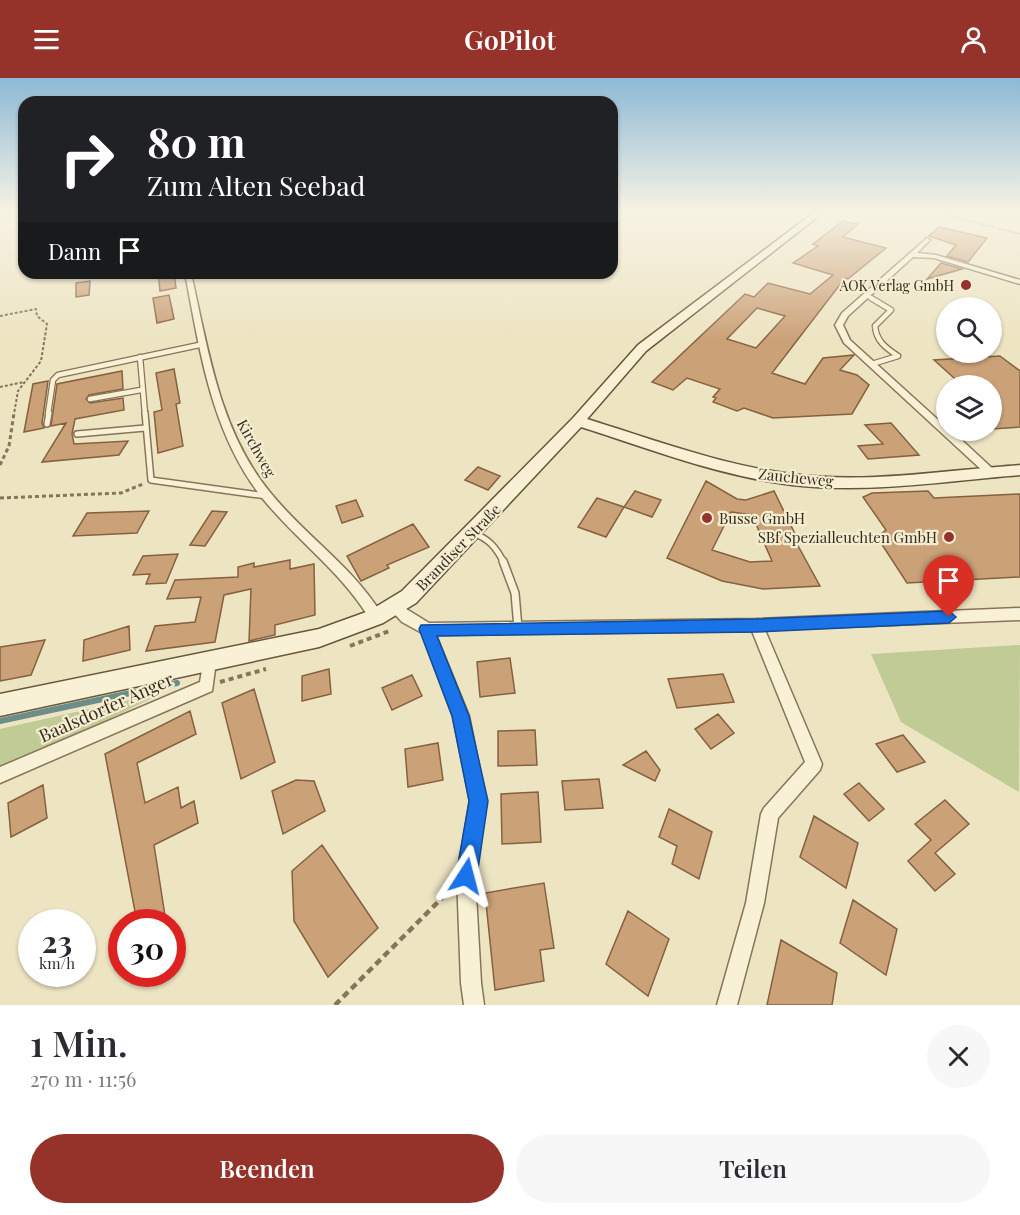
<!DOCTYPE html>
<html lang="de">
<meta charset="utf-8">
<style>
:root{--surface:#fff;--page:#f7f7f7;--text:#2b2b33;--muted:#7c7c81;--accent:#95322a}
body{margin:0;font-family:"Playfair Display",serif;background:var(--page);color:var(--text);height:100vh;display:flex;flex-direction:column;font-size:22px;white-space:nowrap}
*{box-sizing:border-box;margin:0}
p{font-size:20px;color:var(--muted)}
.icon{flex:none;width:33px;height:33px;fill:none;stroke:currentColor;stroke-width:2;stroke-linecap:round;stroke-linejoin:round}
.map{position:relative;height:927px;overflow:hidden}
.drawer{display:flex;flex-direction:column;background:var(--surface);flex:1}
.drawer>*{flex:none}
.hud{position:absolute;left:18px;top:18px;width:600px;height:183px;border-radius:18px;box-shadow:0 2px 4px #0004;background:#202124;color:#fff;overflow:hidden}
.buttons{position:absolute;left:936px;top:219px;display:grid;gap:12px}
.buttons a{display:grid;place-items:center;width:66px;height:66px;border-radius:50%;background:var(--surface);box-shadow:0 2px 4px #0004;font-size:30px}
.speed{position:absolute;left:18px;top:831px;display:flex;gap:12px;font-size:30px;font-weight:700;text-align:center}
.speed>*{display:grid;place-content:center;width:78px;height:78px;border-radius:50%;background:var(--surface);box-shadow:0 2px 4px #0004;line-height:1}
.speed small{font-size:15px;font-weight:400}
.speed .limit{border:9px solid #d22;background:#fff;color:#111}
.pin{position:absolute;display:grid;place-items:center;width:51px;height:51px;color:#fff;margin:-62px -26px;border-radius:50% 50% 50% 0;rotate:-45deg;box-shadow:0 0 6px #0007}
.pin .icon{rotate:45deg}
.me{position:absolute;width:66px;margin:-33px;rotate:9deg;stroke-linejoin:round;filter:drop-shadow(0 0 4px #0008)}
.turn{display:flex;align-items:center;gap:21px;height:126px;padding:0 30px;font-size:27px}
.turn .icon{width:78px;height:78px;stroke-width:2.5}
.turn b{display:block;font-size:42px;line-height:51px}
.then{display:flex;align-items:center;height:57px;padding:0 30px;background:#0003;gap:12px;font-size:22px}
.round{display:grid;place-items:center;flex:none;width:63px;height:63px;border-radius:32px;background:var(--page)}
.headline{display:flex;align-items:center;justify-content:space-between;height:102px;padding:0 30px}
h1{font-size:36px;font-weight:600;line-height:45px}
.action{display:flex;gap:12px;margin-top:auto;padding:12px 30px}
.action a{flex:1;height:69px;border-radius:36px;background:var(--accent);color:#fff;font-size:24px;font-weight:600;line-height:69px;text-align:center}
.action a+a{background:var(--page);color:var(--text)}
header{display:flex;justify-content:space-between;align-items:center;height:78px;padding:0 30px;background:var(--accent);color:#fff;font-size:27px;font-weight:600}
.map>svg:first-child{display:block}
.green{fill:#c0cb96}
.lines{fill:none;stroke-linecap:round;stroke-linejoin:round}
.stream{stroke:#6b8e88;stroke-width:6}
.building{fill:#cba178;stroke:#86613f;stroke-width:1.5;fill-rule:evenodd}
.lane-far3-casing{stroke:#877559;stroke-width:4.5}
.lane-far2-casing{stroke:#877559;stroke-width:7}
.lane-far1-casing{stroke:#877559;stroke-width:8}
.lane-casing{stroke:#877559;stroke-width:10}
.street-casing{stroke:#877559;stroke-width:3}
.secondary-casing{stroke:#68563c;stroke-width:3}
.path-far4{stroke:#877559;stroke-width:1.5;stroke-dasharray:2 1.5;stroke-linecap:butt}
.path-far3{stroke:#877559;stroke-width:2;stroke-dasharray:3 2;stroke-linecap:butt}
.path-far2{stroke:#877559;stroke-width:3;stroke-dasharray:4 3;stroke-linecap:butt}
.path-far1{stroke:#877559;stroke-width:4;stroke-dasharray:5 4;stroke-linecap:butt}
.path{stroke:#877559;stroke-width:4.5;stroke-dasharray:7 4.5;stroke-linecap:butt}
.lane-far3{stroke:#f8f1d5;stroke-width:3}
.lane-far2{stroke:#f8f1d5;stroke-width:4.5}
.lane-far1{stroke:#f8f1d5;stroke-width:5}
.lane{stroke:#f8f1d5;stroke-width:7}
.street{fill:#f8f1d5;fill-rule:evenodd}
.secondary{fill:#f8f1d5;fill-rule:evenodd}
.route{fill:#1a73e8;stroke:#114b97;stroke-width:1.5}
.poi-dot{fill:#95322a;stroke:#f5edd1;stroke-width:2}
.labels{text-anchor:middle;dominant-baseline:central;stroke-width:4.5;stroke-linejoin:round;paint-order:stroke}
.far-poi-label{font-size:14px;fill:#372c1d;stroke:#f5edd1;text-anchor:end}
.street-label{font-size:15px;fill:#372c1d;stroke:#f5edd1}
.poi-label{font-size:15px;fill:#372c1d;stroke:#f5edd1;text-anchor:start}
.near-street-label{font-size:18px;fill:#372c1d;stroke:#f5edd1}
</style>
<header><svg class="icon" aria-label="menu" viewBox="0 0 24 24"><path d="M4 6h16M4 12h16M4 18h16"/></svg>GoPilot<svg class="icon" aria-label="person" viewBox="0 0 24 24"><circle cx="12" cy="8" r="4"/><path d="M4 21q1-7 8-7t8 7"/></svg></header>
<div class="map">
<svg width="1020" height="927" viewBox="0 0 1020 927">
<rect width="100%" height="100%" fill="#ede4c2"/>
<!-- green -->
<path class="green" d="M1020,567l-1,147 -118,-70 -30,-68z
M152,620l-152,76v-45l134,-30z"/>
<g class="lines">
<!-- stream -->
<path class="stream" d="M0,643l177,-38"/>
</g>
<!-- building -->
<path class="building" d="M843,143l15,3 -15,13 43,11 -38,31 -3,-1 -73,95 33,11 18,-26 31,-3 -14,15 17,5 12,10 -17,29 -79,4 -29,-10 -7,3 -24,-9 3,-4 -3,-1 7,-8 -33,-11 -14,12 -21,-8 93,-88 9,3 14,-14 42,11 23,-19 -40,-12 25,-17 -5,-2zM757,230l28,8 -29,32 -29,-9z
M939,149l48,11 -19,24 -21,-6 9,-11 -27,-9z
M941,185l21,6 -35,10z
M158,195h16l2,15 -16,3z
M90,203l-1,14 -13,2v-14z
M169,217l5,24 -17,4 -4,-25z
M1000,278l20,15v56l-28,2v-43h-29l-29,-26z
M174,291l6,34 -4,1 7,42 -25,7 -4,-41 8,-2 -6,-37z
M122,293l1,18 -34,6 -3,4 4,4 33,-5 1,12 -49,9 -3,15 2,10 54,-3 -9,14 -77,7 24,-39 -15,3 6,-42z
M48,303l-6,42 2,5 -20,4 9,-48z
M891,345l28,32 -51,4 -10,-13 25,-2 -18,-19z
M478,389l22,9 -12,14 -23,-10z
M706,403l31,18 9,1 28,-9 25,51h-3l24,44 -57,3 -41,-8 -55,-23zM731,434l21,3 20,46 -22,1 -38,-12z
M635,413l26,9 -9,17 -28,-10z
M928,413l6,7 86,-4v83l-113,6 -30,-46 9,-7 -23,-33 9,-4z
M597,420l27,9 -18,30 -28,-10z
M356,422l7,16 -21,7 -6,-17z
M149,433l-12,22 -64,3 14,-23z
M212,433l15,1 -22,34 -15,-1z
M413,446l16,23 -42,18 2,3 -28,13 -14,-25z
M178,476l-12,29 -20,1 4,-10 -17,1 10,-19z
M290,482v9l24,-5 1,51 -40,10v10l-26,6 2,-52 -27,6 -9,47 -69,9 9,-25 40,-4 6,-25 -34,2 8,-19 63,-3v-10l16,-4v4z
M129,548l1,24 -47,11 1,-21z
M45,562l-14,35 -31,6v-34z
M510,580l5,35 -35,4 -3,-35z
M329,591l2,25 -29,7v-25z
M723,596l11,28 -57,6 -9,-29z
M412,597l10,21 -30,14 -10,-22z
M254,611l21,73 -34,17 -19,-76z
M190,633l6,23 -59,29 8,40 33,-16 3,21 13,-7 4,22 -44,22 12,77h-29l-32,-168z
M718,636l16,19 -23,16 -16,-20z
M535,652l2,35 -39,1v-35z
M903,657l22,27 -28,10 -21,-28z
M438,665l5,37 -35,7 -3,-38z
M646,673l14,19 -5,11 -32,-16z
M599,701l4,29 -38,2 -3,-29z
M296,702l18,1 11,30 -42,23 -11,-43z
M859,705l25,26 -15,12 -25,-27z
M43,707l4,33 -36,19 -3,-34z
M538,714l3,50 -39,2 -1,-50z
M945,722l24,24 -34,29 20,21 -20,17 -27,-30 23,-21 -16,-16z
M669,731l43,23 -13,47 -27,-15 5,-18 -18,-9z
M814,738l44,27 -12,45 -46,-31z
M322,767l56,83 -50,49 -34,-56 -2,-50z
M544,805l10,65 -14,2 4,31 -49,9 -10,-97z
M853,822l44,29 -11,46 -46,-32z
M628,833l41,28 -21,57 -42,-32z
M781,862l56,33 -5,32h-65z"/>
<g class="lines">
<defs>
<path id="lane-far3" d="M866,217l8,5"/>
<path id="lane-far2" d="M871,220l20,12 -16,16c1,15 11,22 23,30l-26,8
M140,279l5,57
M90,321l51,-9
M48,336l5,-34 5,-5 146,-31"/>
<path id="lane-far1" d="M145,335l6,67 115,16
M47,346l2,-11
M77,356l68,-6
M473,455c16,6 23,14 31,30"/>
<path id="lane" d="M503,483l12,32 3,35"/>
<path id="street" d="M927,160l3,2 -13,13 19,2 84,25v4l-86,-26 -21,-1 -65,59 -5,9 7,15 96,87v3h5l43,40 1,2 -1,2h-8l-142,-131 -9,-18 7,-12z
M185,195h6c17,76 28,156 78,218 35,44 82,74 112,122l2,4 -2,4 -5,2 -5,-2c-28,-48 -73,-79 -108,-122 -52,-65 -63,-148 -78,-226z
M395,524l34,21 327,-4 264,-11v12l-255,10 57,134 -2,6 -42,48 -14,85 -27,102h-20l29,-102 15,-89 3,-6 41,-46 -53,-131 -316,4 33,81 17,85 -11,75 6,107 3,22h-20l-3,-22 -4,-107 13,-75 -17,-85 -31,-83 -20,-11 -14,-15 2,-4z
M209,578l5,2 2,4 -4,29 -212,92v-16l200,-85 4,-24z"/>
<path id="secondary" d="M816,133h9l-179,140 -59,68c68,21 134,46 204,55 76,10 154,-4 229,-9v10c-75,6 -153,19 -228,10 -73,-9 -142,-36 -211,-58l-165,176 -33,20 -64,24 -319,69v-22l319,-65 50,-18 33,-20 171,-173 65,-73z"/>
</defs>
<!-- lane-far3 casing -->
<use href="#lane-far3" class="lane-far3-casing"/>
<!-- lane-far2 casing -->
<use href="#lane-far2" class="lane-far2-casing"/>
<!-- lane-far1 casing -->
<use href="#lane-far1" class="lane-far1-casing"/>
<!-- lane casing -->
<use href="#lane" class="lane-casing"/>
<!-- street casing -->
<use href="#street" class="street-casing"/>
<!-- secondary casing -->
<use href="#secondary" class="secondary-casing"/>
<!-- path-far4 -->
<path class="path-far4" d="M931,133l89,23"/>
<!-- path-far3 -->
<path class="path-far3" d="M0,238l36,-7 1,7 10,8 -6,37 -23,30 -4,23
M0,309l24,-5"/>
<!-- path-far2 -->
<path class="path-far2" d="M0,387l9,-19 5,-33
M0,420l121,-5 22,-9"/>
<!-- path-far1 -->
<path class="path-far1" d="M350,568l39,-15
M220,604l46,-13"/>
<!-- path -->
<path class="path" d="M335,927l114,-114"/>
<!-- lane-far3 -->
<use href="#lane-far3" class="lane-far3"/>
<!-- lane-far2 -->
<use href="#lane-far2" class="lane-far2"/>
<!-- lane-far1 -->
<use href="#lane-far1" class="lane-far1"/>
<!-- lane -->
<use href="#lane" class="lane"/>
<!-- street -->
<use href="#street" class="street"/>
<!-- secondary -->
<use href="#secondary" class="secondary"/>
</g>
<!-- sky -->
<linearGradient id="sky" x2="0" y2="1"><stop stop-color="#8db9d6"/><stop offset="0.51" stop-color="#f7f3e4"/><stop offset="1" stop-color="#f7f3e4" stop-opacity="0"/></linearGradient>
<rect width="1020" height="262" fill="url(#sky)"/>
<!-- route -->
<path class="route" d="M949,533l7,6 -7,6 -193,9 -319,4 32,80 19,85 -11,75 -3,8 -8,3 -7,-3 -3,-8 13,-75 -17,-85 -33,-87 2,-4 335,-6z"/>
<!-- markers -->
<g class="poi-dot">
<circle cx="966" cy="207" r="6"/>
<circle cx="707" cy="440" r="6"/>
<circle cx="949" cy="459" r="6"/>
</g>
<g class="labels">
<!-- far-poi labels -->
<g class="far-poi-label">
<text x="954" y="207">AOK Verlag GmbH</text>
</g>
<!-- street labels -->
<g class="street-label">
<text transform="translate(257 370) rotate(61)">Kirchweg</text>
<text transform="translate(796 399) rotate(6)">Zaucheweg</text>
<text transform="translate(458 469) rotate(-46)">Brandiser Straße</text>
</g>
<!-- poi labels -->
<g class="poi-label">
<text x="719" y="440">Busse GmbH</text>
<text x="937" y="459" text-anchor="end">SBf Spezialleuchten GmbH</text>
</g>
<!-- near-street labels -->
<g class="near-street-label">
<text transform="translate(106 629) rotate(-24)">Baalsdorfer Anger</text>
</g>
</g>
</svg>
<div class="buttons">
<a><svg class="icon" aria-label="search" viewBox="0 0 24 24"><circle cx="10" cy="10" r="6"/><path d="M15 15l6 6"/></svg></a>
<a><svg class="icon" aria-label="layers" viewBox="0 0 24 24"><path d="M12 4l9 5-9 5-9-5zM3 14l9 5 9-5"/></svg></a>
</div>
<div class="speed"><div>23<small>km/h</small></div><div class="limit">30</div></div>
<div class="pin" style="left:949px;top:539px;background:#d93025"><svg class="icon" aria-label="arrive" viewBox="0 0 24 24"><path d="M6 21V4h12l-3 4 3 4H6"/></svg></div>
<svg class="me" style="left:466px;top:798px" viewBox="-20 -20 40 40"><path d="M0-17L14 15 0 8-14 15z" fill="#1a73e8" stroke="#fff" stroke-width="4"/></svg>
<div class="hud">
<div class="turn"><svg class="icon" aria-label="right" viewBox="0 0 24 24"><path d="M7 20v-9h11M14 6l5 5-5 5"/></svg><div><b>80 m</b>Zum Alten Seebad</div></div>
<div class="then">Dann<svg class="icon" aria-label="arrive" viewBox="0 0 24 24"><path d="M6 21V4h12l-3 4 3 4H6"/></svg></div>
</div>
</div>
<section class="drawer">
<div class="headline"><div><h1>1 Min.</h1><p>270 m · 11:56</p></div><a class="round"><svg class="icon" aria-label="close" viewBox="0 0 24 24"><path d="M6 6l12 12M18 6L6 18"/></svg></a></div>
<div class="action"><a>Beenden</a><a>Teilen</a></div>
</section>
